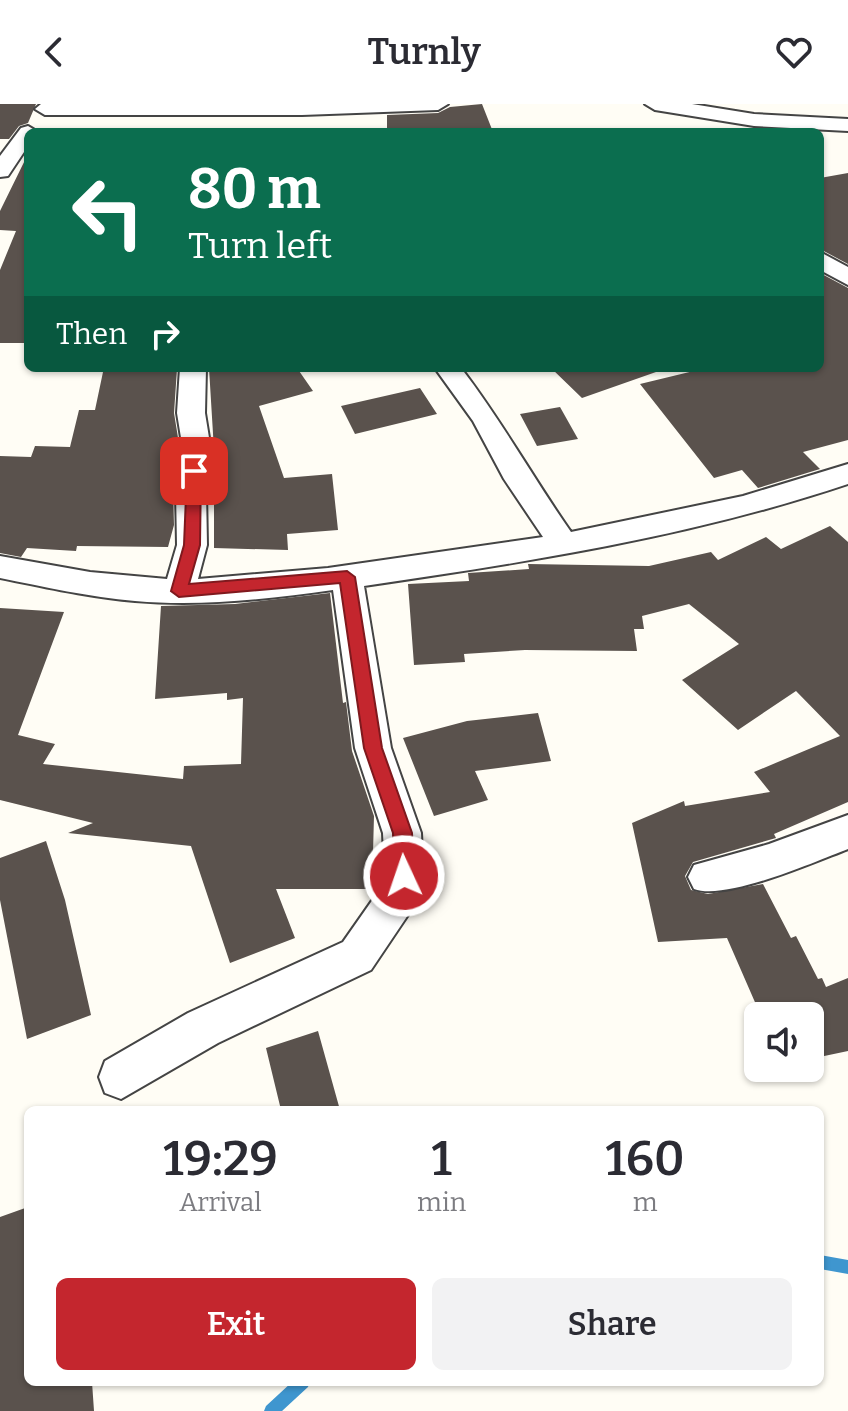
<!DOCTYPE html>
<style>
:root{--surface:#fff;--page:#f2f2f3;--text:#2b2b33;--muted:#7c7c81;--accent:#c4262e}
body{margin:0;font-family:Bitter,serif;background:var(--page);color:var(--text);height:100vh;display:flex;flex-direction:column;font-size:30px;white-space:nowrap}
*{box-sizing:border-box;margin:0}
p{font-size:26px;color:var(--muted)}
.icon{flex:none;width:44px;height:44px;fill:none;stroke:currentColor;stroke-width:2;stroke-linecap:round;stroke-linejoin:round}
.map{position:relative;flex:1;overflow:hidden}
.side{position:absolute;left:24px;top:1002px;width:800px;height:280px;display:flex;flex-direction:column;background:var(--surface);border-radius:12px;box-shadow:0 2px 6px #0004}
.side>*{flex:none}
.banner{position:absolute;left:24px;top:24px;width:800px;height:244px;border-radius:12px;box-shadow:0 2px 6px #0004;background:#0b6e4f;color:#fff;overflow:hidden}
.controls{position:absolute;left:744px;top:898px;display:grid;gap:16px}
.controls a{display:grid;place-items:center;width:80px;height:80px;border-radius:12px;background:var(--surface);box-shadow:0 2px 6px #0004;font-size:40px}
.pin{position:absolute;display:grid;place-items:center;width:68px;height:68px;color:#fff;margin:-34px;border-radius:16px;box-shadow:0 4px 12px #0006}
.me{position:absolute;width:88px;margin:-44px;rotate:357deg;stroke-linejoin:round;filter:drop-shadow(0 0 6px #0008)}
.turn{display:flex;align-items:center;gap:28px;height:168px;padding:0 32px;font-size:36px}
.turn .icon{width:104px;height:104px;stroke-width:2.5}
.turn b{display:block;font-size:56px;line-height:68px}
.then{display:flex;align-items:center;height:76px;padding:0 32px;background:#0003;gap:16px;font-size:30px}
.eta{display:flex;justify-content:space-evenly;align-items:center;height:136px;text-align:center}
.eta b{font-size:48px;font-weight:600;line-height:56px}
.primary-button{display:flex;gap:16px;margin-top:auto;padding:16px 32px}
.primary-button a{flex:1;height:92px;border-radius:12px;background:var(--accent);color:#fff;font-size:32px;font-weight:600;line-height:92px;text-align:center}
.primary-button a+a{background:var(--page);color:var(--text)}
header{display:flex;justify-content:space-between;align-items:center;height:104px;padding:0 32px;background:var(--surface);font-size:36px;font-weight:600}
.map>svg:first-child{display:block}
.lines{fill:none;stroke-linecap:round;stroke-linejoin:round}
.stream{fill:#3f96cf;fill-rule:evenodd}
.building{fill:#5a524d}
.minor-casing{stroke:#444;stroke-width:4}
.minor{fill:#fff;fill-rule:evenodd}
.route{fill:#c4262e;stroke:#7f191e;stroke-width:2}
</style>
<header><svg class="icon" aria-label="back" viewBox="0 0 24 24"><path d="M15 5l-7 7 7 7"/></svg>Turnly<svg class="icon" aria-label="heart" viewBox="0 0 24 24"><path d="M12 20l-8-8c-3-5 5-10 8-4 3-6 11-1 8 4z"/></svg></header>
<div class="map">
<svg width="848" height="1307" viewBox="0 0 848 1307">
<rect width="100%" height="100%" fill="#fffdf5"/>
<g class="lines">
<!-- stream -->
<path class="stream" d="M820,1151l28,5v14l-28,-5z
M292,1278h18l-2,5 -26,24h-18l2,-5z"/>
</g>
<!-- building -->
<path class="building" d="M0,0h36l-8,19 -9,3 -10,13h-9z
M482,0l11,28h-106v-17l51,-2 12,-6z
M28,50v189h-28v-73l16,-39 -16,-1v-19z
M848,69v91l-28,-15v-71z
M820,169l28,15v152l-45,12 17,17 -62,19 -16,-18 -28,8 -74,-94 66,-16h114z
M209,264h88l16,23 -54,15 25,72 48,-4 6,56 -51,4 1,16 -74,-2v-98z
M551,264h104l1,4 -74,26z
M177,265l-3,44 6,37 -7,40 1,35 -6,22 -91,-1 -1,5 -49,-3 -6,9 -21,-4v-97l31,1 4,-11 35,1 9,-37h16l8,-38z
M420,284l17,26 -82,20 -14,-28z
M560,303l18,32 -41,7 -17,-32z
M830,422l18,16v260l-74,32 2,4 -83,24 -8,14 6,14 17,4 55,-10 28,54 5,-2 22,43 4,-1 4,9 22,-9v73l-38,8v-43h-49l-34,-78 -69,4 -26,-119 52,-22 1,5 85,-14 -16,-20 86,-36 -44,-45 -58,39 -56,-50 57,-36 -50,-40 -47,12 2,13h-10l3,22 -112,-1 -61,4 1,8 -51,3 -6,-81 61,-3 -1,-8 61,-4 -1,-5 121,2 62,-14 7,8 48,-23 15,12z
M330,489l13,110 3,-1 6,49 22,65 -2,73h-96l19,49 -65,25 -39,-117 -123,-13 25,-10 -93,-23v-192l64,4 -46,123 37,9 -12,20 140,15 1,-13 57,-2 2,-66 -16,2v-7l-72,6 6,-93 74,-2z
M538,609l13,48 -76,10 13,29 -54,16 -31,-78 64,-17z
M46,737l19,59 26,115 -64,24 -27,-139v-42z
M318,927l22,79h-59l-15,-62z
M28,1103v175h64l2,29h-94v-194z"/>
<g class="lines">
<defs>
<path id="minor" d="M41,0h407l-10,6 -136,5h-257l-10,-6z
M645,0h47l62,10 94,5v12l-94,-5 -99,-16z
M28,22l10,6h-10v14l-20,30 -8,1v-21l21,-28z
M820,148l28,15v18l-28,-15z
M180,264h26l-1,45 6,37 -5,41 1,54 -9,34 130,-11 215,-31 -39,-58 -31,-58 -36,-50 2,-3h22c41,53 72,110 110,164l172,-36 105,-32v20c-158,53 -320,78 -484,102l27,162 30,85 2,43 -15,39 -37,55 -153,73 -97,56 -16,-6 -6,-16 6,-16 83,-48 155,-71 35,-50 7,-16 -2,-43 -28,-85 -22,-158c-65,9 -132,17 -198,11 -46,-4 -90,-14 -135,-23v-22l90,16 77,7 10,-34 -1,-54 7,-41 -6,-37z
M848,711v34c-34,13 -122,52 -154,40l-6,-12 6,-12 75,-21z"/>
</defs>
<!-- minor casing -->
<use href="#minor" class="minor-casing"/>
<!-- minor -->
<use href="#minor" class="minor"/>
</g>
<!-- route -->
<path class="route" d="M194,362l7,5 -1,74 -11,39 158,-13 8,6 27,171 30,85 2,43 -3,6 -7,2 -7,-2 -3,-6 -1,-43 -29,-85 -24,-165 -161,14 -8,-6 13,-46 3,-74z"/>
</svg>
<div class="controls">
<a><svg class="icon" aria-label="sound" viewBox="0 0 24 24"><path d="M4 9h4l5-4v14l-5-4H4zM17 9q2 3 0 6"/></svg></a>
</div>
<div class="pin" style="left:194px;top:367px;background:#d93025"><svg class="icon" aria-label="arrive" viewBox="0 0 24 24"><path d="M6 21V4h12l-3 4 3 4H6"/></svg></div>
<svg class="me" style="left:404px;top:772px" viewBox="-20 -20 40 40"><circle r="17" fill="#c4262e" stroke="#fff" stroke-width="3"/><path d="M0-11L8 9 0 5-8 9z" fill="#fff"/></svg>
<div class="banner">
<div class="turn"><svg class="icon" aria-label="left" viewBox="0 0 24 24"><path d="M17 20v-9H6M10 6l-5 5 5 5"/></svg><div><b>80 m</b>Turn left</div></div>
<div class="then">Then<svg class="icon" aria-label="right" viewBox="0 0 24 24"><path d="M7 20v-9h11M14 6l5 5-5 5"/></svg></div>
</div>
<section class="side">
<div class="eta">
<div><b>19:29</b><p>Arrival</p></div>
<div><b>1</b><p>min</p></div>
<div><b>160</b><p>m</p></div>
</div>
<div class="primary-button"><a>Exit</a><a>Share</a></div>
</section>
</div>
